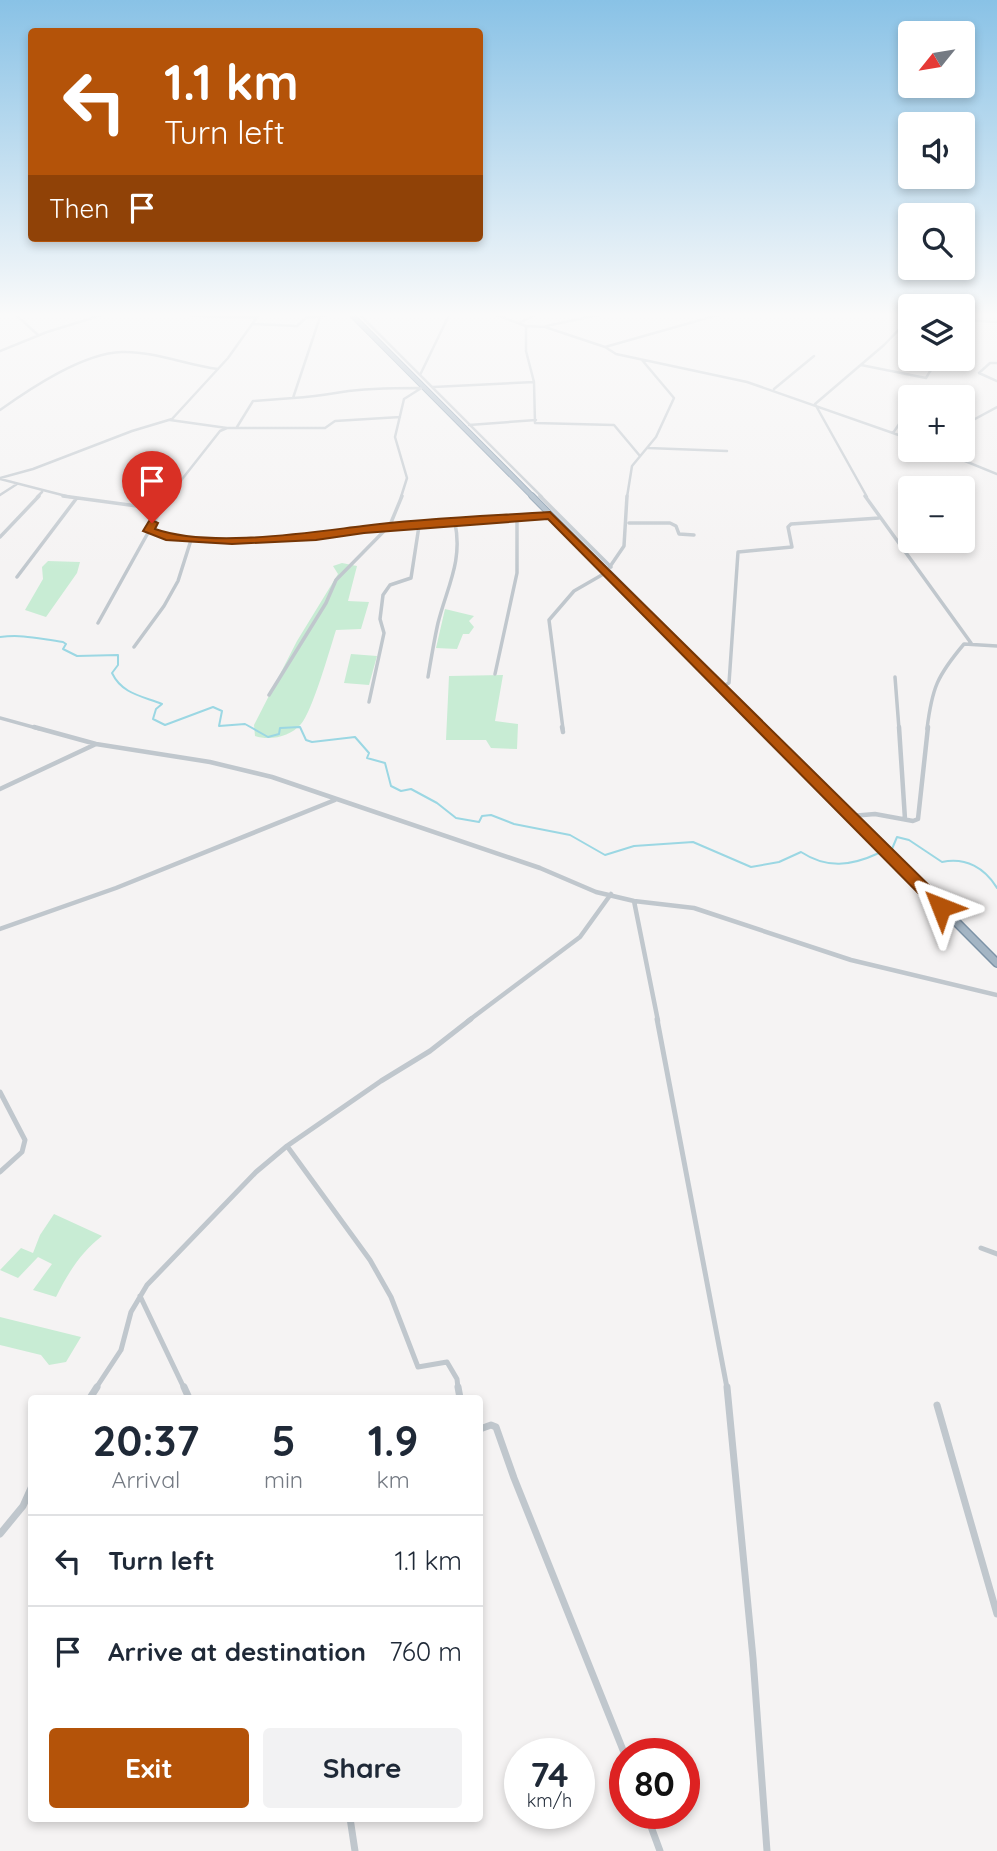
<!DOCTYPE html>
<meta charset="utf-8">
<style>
:root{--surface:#fff;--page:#f2f2f3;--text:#1f2937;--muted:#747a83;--line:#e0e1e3;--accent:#b45309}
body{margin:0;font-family:Quicksand,sans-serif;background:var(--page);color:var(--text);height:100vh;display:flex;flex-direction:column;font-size:26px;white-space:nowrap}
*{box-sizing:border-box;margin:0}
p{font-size:23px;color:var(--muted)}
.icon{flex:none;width:38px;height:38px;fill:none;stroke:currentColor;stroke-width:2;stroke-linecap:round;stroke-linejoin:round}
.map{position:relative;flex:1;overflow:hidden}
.panel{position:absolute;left:28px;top:1395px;width:455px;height:427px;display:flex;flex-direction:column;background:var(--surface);border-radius:7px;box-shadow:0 4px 10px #0003}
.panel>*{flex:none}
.hud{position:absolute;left:28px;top:28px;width:455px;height:214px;border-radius:7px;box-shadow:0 4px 10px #0003;background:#b45309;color:#fff;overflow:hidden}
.needle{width:46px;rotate:240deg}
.tools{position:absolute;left:898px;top:21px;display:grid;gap:14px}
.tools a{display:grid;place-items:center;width:77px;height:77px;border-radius:7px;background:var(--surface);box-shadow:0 4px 10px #0003;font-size:35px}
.speed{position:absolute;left:504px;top:1738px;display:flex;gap:14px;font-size:35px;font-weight:700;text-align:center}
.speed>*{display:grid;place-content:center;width:91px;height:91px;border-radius:50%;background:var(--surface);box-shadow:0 4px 10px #0003;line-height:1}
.speed small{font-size:18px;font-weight:400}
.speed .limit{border:10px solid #d22;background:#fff;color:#111}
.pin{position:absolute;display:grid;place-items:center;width:60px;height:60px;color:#fff;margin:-72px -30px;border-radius:50% 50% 50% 0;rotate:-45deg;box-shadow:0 0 7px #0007}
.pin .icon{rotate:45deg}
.me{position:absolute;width:77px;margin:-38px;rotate:315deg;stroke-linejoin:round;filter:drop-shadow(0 0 5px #0008)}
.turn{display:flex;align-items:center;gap:24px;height:147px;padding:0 21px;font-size:32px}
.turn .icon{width:91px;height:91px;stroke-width:2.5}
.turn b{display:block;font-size:49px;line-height:60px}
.then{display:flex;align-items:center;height:66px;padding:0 21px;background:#0003;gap:14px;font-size:26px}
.eta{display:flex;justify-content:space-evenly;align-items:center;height:119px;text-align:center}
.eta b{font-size:42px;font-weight:700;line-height:49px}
.cta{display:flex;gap:14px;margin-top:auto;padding:14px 21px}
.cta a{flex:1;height:80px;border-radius:7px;background:var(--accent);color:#fff;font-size:28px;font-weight:700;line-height:80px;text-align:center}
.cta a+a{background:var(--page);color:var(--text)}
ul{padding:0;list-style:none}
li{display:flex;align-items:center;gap:21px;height:91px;padding:0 21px;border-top:2px solid var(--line)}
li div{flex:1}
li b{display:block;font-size:26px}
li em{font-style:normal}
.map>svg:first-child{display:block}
.green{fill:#c8ecd4}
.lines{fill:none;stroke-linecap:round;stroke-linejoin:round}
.stream{stroke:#9bd7e3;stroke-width:2}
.trunk-far2-casing{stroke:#7c92a6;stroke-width:6}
.trunk-far1-casing{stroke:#7c92a6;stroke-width:7}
.trunk-casing{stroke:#7c92a6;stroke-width:10}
.minor-far4{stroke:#c0c7cd;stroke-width:2.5}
.minor-far3{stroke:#c0c7cd;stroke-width:3.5}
.minor-far2{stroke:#c0c7cd;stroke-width:4.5}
.minor-far1{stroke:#c0c7cd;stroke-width:5}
.minor{stroke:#c0c7cd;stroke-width:7}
.trunk-far2{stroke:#a4b5c4;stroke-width:4.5}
.trunk-far1{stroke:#a4b5c4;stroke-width:5}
.trunk{stroke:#a4b5c4;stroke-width:7}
.route{fill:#b45309;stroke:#753606;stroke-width:2}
</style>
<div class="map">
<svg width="997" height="1851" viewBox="0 0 997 1851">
<rect width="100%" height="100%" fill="#f5f3f3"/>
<!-- green -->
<path class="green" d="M48,561l32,1 -3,11 -31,44 -21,-7 18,-31 -1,-12z
M342,563l15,3 -9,35 21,1 -8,27 -25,1c-6,19 -24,82 -35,94 -11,13 -31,17 -46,12l-1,-11 43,-84 41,-67 -5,-8z
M445,609l29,7 -5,5 5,6 -5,7h-6l-6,15 -21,-1z
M351,654l26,2 -8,29 -25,-2z
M503,675l-8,46 23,3 -1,25 -26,-1 -5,-8h-40l3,-64z
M54,1214l48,22c-21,16 -34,37 -46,61l-23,-7 19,-26 -14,-7 -20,21 -18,-8 21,-22 12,5 7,-18z
M0,1317l81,20 -15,25 -17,3 -8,-10 -41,-10z"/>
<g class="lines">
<!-- stream -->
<path class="stream" d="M0,637c24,-3 39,2 63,5l3,2 -3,5 14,7 41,-1v10l-6,8c10,21 30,23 50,31l-6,5 -3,10 12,6 48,-18 9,4 -3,15 26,-2 23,13 11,-3 1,-6 20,-1 6,13 6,2 43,-5 14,16 -2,5 18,5 6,23 10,5 10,-2 26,14 19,15 23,4 3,-6 9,-1 23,9 56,11 35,20 29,-9 59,-4 58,25 28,-5 22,-10c26,17 50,14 78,1
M892,849l5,-12 12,3 33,22c24,-5 43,6 55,26"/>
<defs>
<path id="trunk-far2" d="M350,313l183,184"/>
<path id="trunk-far1" d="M532,496l232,233"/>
<path id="trunk" d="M762,727l235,236"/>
</defs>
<!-- trunk-far2 casing -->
<use href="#trunk-far2" class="trunk-far2-casing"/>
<!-- trunk-far1 casing -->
<use href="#trunk-far1" class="trunk-far1-casing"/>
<!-- trunk casing -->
<use href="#trunk" class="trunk-casing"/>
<!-- minor-far4 -->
<path class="minor-far4" d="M14,313l24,22
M358,313l184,184
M491,313l35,13 19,1 60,20
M725,313l-120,34 11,7 131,28 163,57
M899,313l11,1
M192,316l64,2
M962,320l35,2
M519,323l20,-10
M253,324l44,2 9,-8 35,-5
M546,326l62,-13
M0,351l47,-19 61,-19
M997,363h-7l-11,10 18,8
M861,365l65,13 9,-15
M420,375l30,-62
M534,382l1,41 79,2 26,31
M433,387l101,-5 -8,-31v-25
M774,389l40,-33
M293,398c19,-1 31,-3 49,-6 25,-4 51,-4 77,-4
M0,410c31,-22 83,-57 122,-58 32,-1 64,13 96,17
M170,420l57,8h98l10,-7 65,-4
M469,425l67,-5
M962,426l35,-19
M237,427l16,-26 40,-3 27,-81
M893,433l17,-25
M648,448l79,3
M938,450l59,24
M0,478l33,-9 99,-38 40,-12 56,-61 32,-45
M0,479l70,18
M0,495l17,-11
M37,497l5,-5
M168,497l52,-66 7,-3
M401,497l6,-19 -12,-41 9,-38 19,-12
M627,497l5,-31 24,-29 18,-39 -32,-38
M867,497l-52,-93 69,-59 26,-27"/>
<!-- minor-far3 -->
<path class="minor-far3" d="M63,496l96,13
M169,496l-20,35c56,20 129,7 187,2 71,-6 143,-12 214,-18
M540,496l71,71
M865,496l106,147
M629,523h41l6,3 3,8 15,1
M0,537l39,-41
M609,568l15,-22 3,-50
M17,577l59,-78
M98,623l51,-92
M134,647l30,-41 14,-25 13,-41
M495,674l22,-101v-54
M428,677c3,-18 6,-36 10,-54 9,-36 25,-62 17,-100
M895,677l4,52
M723,686l6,-3 9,-131 54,-5 -4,-20 3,-3 88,-6
M269,695l57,-92 10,-23 54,-55 12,-29
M369,702l15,-69 -4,-14 3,-24 7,-10 21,-7 8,-52
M0,718l40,11
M563,729l-14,-109 25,-29 33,-19
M927,729c5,-41 10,-53 37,-85l33,2"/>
<!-- minor-far2 -->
<path class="minor-far2" d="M34,727l62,17 114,18 62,15 268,91 56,24 38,9 60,7 157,52 146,35
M562,727l1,5
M899,727l6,92
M0,789l96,-45
M851,816l24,-2 38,7 5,-2 10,-92
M634,901l24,120
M0,929l116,-41 219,-88
M468,1021l112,-84 31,-43"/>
<!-- minor-far1 -->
<path class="minor-far1" d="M657,1019l70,369
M0,1092l25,48 -3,12 -22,20
M287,1146l83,114 21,37 27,70 29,-5 10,17 1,9
M981,1248l16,6
M140,1296l44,92
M96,1388l25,-38 10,-38 16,-27 109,-113 31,-26 94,-65 49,-30 41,-32"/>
<!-- minor -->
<path class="minor" d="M184,1387l5,11
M458,1387l2,11
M727,1387l26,271 14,193
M90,1398l7,-11
M937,1405l60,209
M480,1429l11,-4 5,2 18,51 111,277
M0,1534l23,-28 9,-20
M646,1813l14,38
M350,1818l5,33"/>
<!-- trunk-far2 -->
<use href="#trunk-far2" class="trunk-far2"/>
<!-- trunk-far1 -->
<use href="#trunk-far1" class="trunk-far1"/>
<!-- trunk -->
<use href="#trunk" class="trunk"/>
</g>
<!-- sky -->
<linearGradient id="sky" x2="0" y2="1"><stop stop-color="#89c2e6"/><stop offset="0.55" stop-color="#fafafa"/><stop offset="1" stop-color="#fafafa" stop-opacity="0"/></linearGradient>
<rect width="997" height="572" fill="url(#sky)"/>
<!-- route -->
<path class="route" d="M550,512l397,391 2,4 -2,4h-11l-388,-392 -184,14 -48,7 -84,4 -66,-4 -23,-9 6,-10 3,-1 6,3 -3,6c55,19 150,4 208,-3 62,-8 125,-10 187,-14z"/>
</svg>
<div class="tools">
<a><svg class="needle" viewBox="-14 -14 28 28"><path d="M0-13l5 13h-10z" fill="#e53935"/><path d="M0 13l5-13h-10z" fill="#747a83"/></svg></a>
<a><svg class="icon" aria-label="sound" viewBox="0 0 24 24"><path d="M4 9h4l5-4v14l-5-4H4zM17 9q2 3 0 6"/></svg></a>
<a><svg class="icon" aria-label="search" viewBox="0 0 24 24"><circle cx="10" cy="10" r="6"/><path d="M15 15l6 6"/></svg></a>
<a><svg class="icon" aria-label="layers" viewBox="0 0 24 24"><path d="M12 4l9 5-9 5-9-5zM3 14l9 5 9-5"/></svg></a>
<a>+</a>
<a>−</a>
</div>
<div class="speed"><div>74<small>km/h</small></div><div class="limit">80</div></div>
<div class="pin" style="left:152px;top:523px;background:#d93025"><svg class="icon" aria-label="arrive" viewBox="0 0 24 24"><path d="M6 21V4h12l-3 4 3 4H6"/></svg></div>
<svg class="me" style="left:941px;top:907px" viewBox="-20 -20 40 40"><path d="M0-17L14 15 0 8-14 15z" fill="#b45309" stroke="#fff" stroke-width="4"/></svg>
<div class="hud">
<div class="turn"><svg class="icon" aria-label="left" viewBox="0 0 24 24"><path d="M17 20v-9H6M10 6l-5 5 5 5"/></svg><div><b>1.1 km</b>Turn left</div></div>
<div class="then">Then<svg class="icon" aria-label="arrive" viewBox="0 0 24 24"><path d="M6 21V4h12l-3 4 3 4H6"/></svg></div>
</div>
<section class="panel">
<div class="eta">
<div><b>20:37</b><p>Arrival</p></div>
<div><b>5</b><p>min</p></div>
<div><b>1.9</b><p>km</p></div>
</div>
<ul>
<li><svg class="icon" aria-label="left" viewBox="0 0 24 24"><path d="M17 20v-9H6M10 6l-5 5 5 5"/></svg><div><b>Turn left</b></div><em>1.1 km</em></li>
<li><svg class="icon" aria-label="arrive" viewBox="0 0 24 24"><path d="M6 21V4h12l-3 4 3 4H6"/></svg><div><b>Arrive at destination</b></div><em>760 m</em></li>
</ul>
<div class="cta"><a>Exit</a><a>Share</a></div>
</section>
</div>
